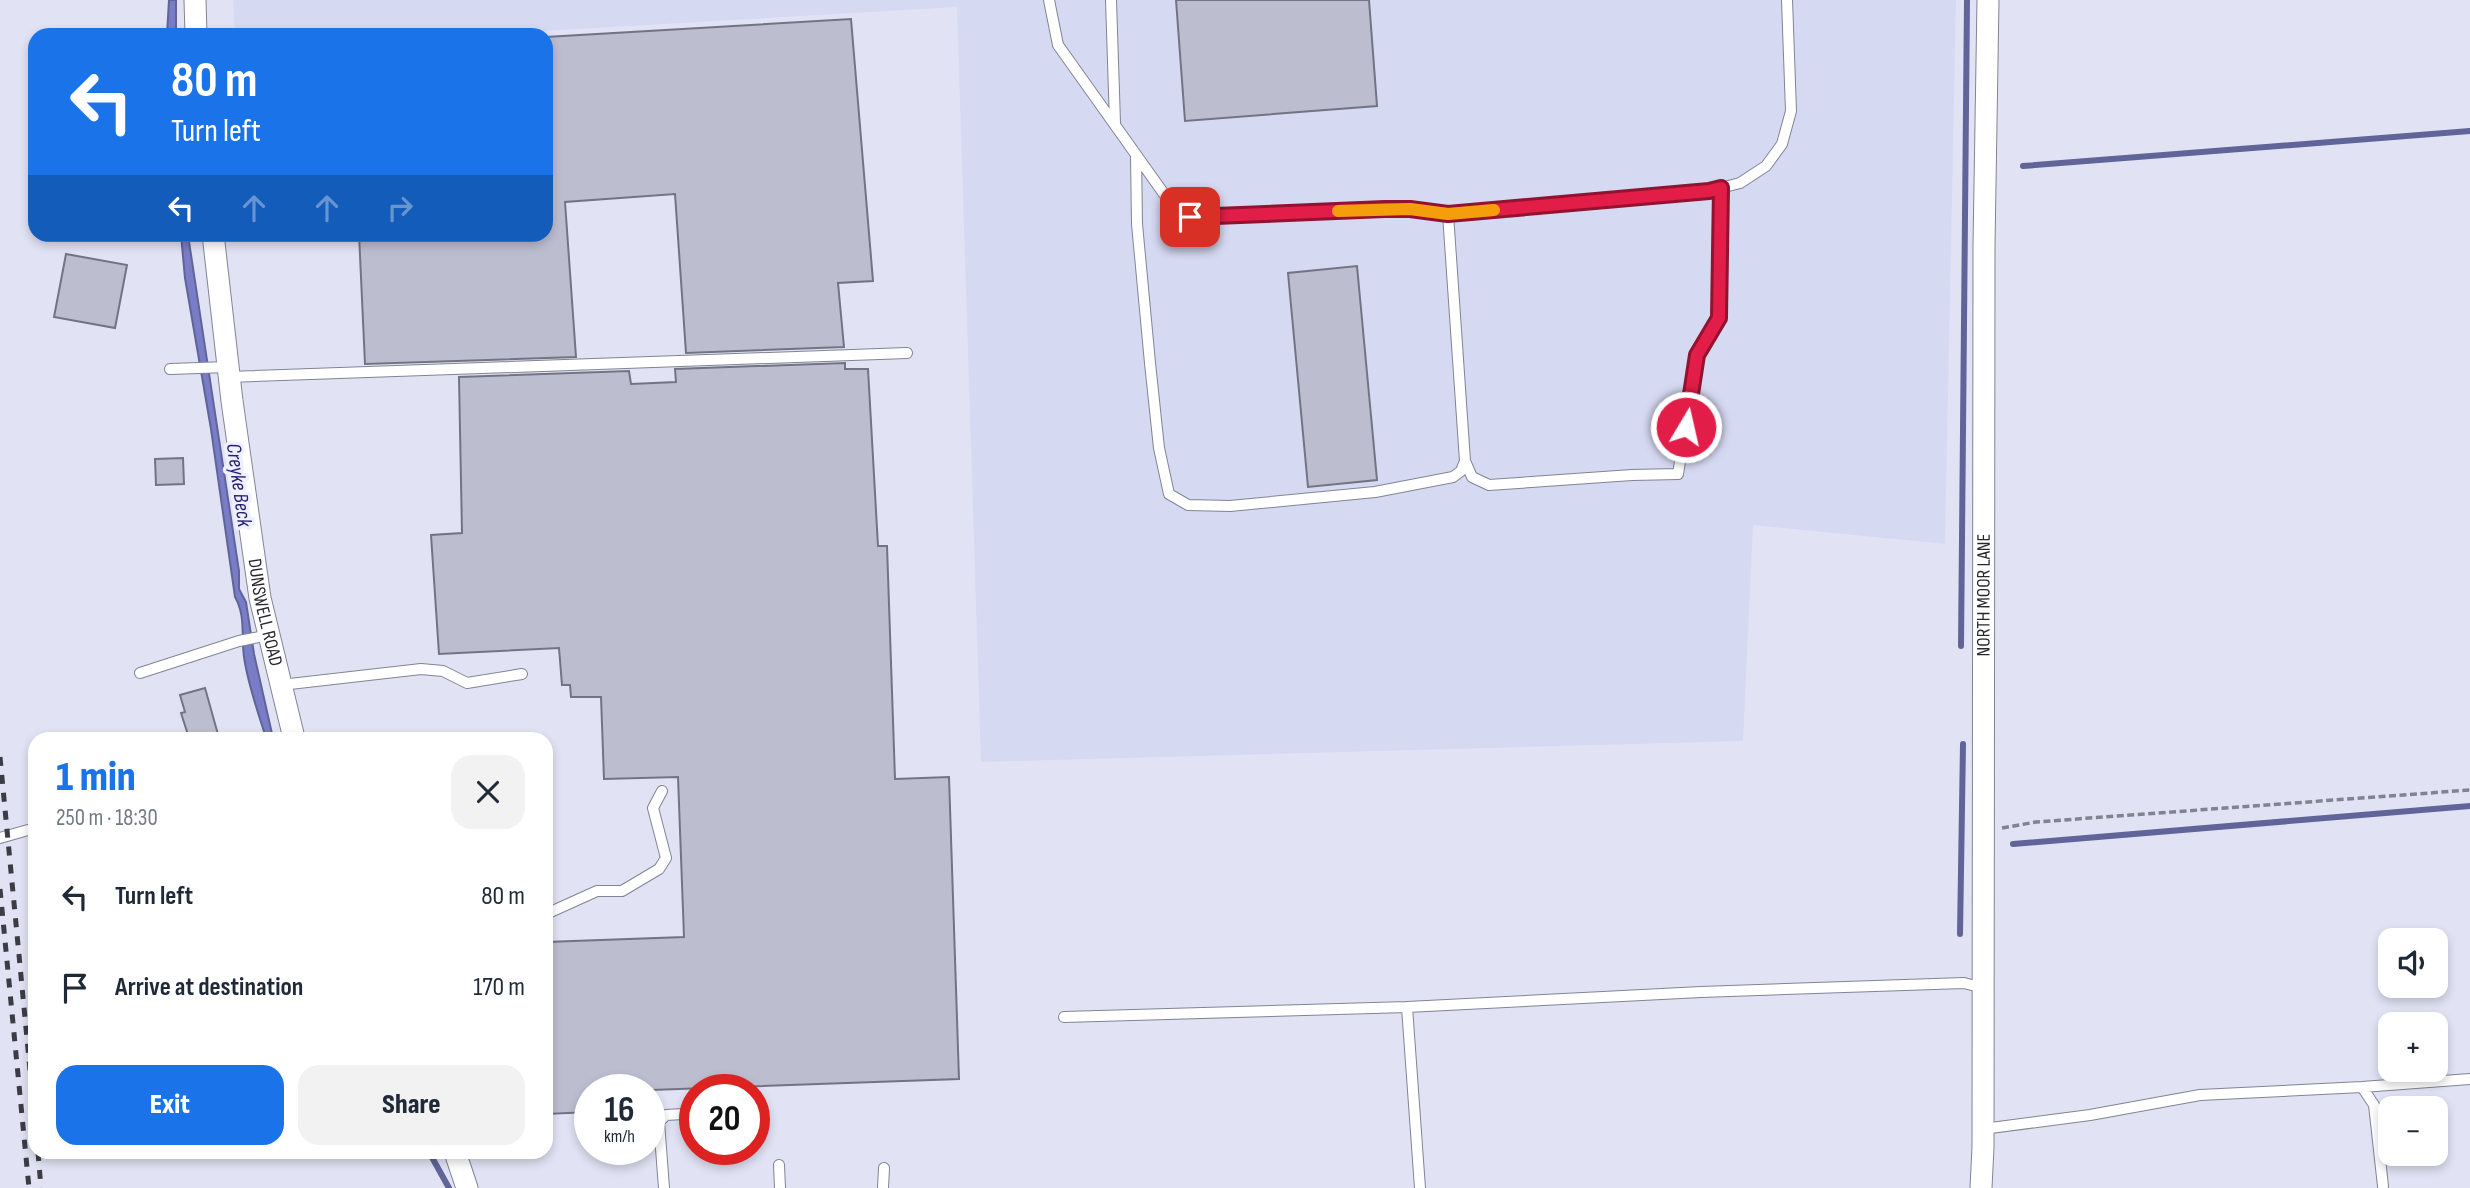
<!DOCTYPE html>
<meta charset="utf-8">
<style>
:root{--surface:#fff;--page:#f2f2f3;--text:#1f2937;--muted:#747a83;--accent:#1a73e8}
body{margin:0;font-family:"Sofia Sans Condensed",sans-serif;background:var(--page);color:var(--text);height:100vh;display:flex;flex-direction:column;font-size:26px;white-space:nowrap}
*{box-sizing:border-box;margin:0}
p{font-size:23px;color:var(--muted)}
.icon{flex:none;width:38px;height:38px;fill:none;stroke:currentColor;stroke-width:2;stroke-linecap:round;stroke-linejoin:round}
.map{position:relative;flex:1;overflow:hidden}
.side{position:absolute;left:28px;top:732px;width:525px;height:427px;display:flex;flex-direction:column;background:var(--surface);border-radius:21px;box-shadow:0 4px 10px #0003}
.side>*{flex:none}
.guide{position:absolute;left:28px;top:28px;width:525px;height:214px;border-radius:21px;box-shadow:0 4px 10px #0003;background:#1a73e8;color:#fff;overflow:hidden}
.tools{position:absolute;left:2378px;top:928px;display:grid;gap:14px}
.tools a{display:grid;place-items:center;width:70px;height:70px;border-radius:14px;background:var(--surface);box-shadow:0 4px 10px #0003;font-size:35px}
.speed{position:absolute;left:574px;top:1074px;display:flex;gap:14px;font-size:35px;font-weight:700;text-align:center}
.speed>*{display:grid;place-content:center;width:91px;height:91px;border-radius:50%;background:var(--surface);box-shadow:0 4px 10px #0003;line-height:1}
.speed small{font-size:18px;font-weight:400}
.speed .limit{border:10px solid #d22;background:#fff;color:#111}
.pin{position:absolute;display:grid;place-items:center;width:60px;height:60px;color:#fff;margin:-30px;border-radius:14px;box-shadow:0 4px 10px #0006}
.me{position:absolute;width:77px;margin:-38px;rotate:9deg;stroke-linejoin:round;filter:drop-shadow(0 0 5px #0008)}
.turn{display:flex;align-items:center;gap:24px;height:147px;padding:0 28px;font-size:32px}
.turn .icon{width:91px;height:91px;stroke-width:2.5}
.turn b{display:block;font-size:49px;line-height:60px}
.lanes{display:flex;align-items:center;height:66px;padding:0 28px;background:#0003;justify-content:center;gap:35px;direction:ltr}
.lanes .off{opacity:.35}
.round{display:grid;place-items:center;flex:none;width:74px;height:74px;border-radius:21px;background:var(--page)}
.headline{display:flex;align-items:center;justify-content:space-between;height:119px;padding:0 28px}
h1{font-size:42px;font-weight:800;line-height:52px;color:var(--accent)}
.cta{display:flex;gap:14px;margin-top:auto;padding:14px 28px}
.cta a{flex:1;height:80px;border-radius:21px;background:var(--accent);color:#fff;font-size:28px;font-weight:800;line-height:80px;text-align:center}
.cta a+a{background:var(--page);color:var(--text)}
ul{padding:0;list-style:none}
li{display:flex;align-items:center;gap:21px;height:91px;padding:0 28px}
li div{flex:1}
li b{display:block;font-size:26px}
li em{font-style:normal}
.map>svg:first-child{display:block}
.built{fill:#d6d9f2}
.water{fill:#797dc7;stroke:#606499;stroke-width:2}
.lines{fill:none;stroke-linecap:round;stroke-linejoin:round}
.stream{stroke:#606499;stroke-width:6}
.building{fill:#bcbed0;stroke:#727484;stroke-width:2}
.service-casing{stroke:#828494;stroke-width:12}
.minor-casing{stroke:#828494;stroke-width:23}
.path{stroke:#82838f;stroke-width:3.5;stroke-dasharray:7 3.5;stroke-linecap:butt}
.service{stroke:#fff;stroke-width:10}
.minor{stroke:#fff;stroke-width:21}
.rail{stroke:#3c3d44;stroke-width:5;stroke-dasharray:9 9;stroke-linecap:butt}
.route-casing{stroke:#92132f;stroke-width:18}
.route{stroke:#e11d48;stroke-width:12}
.slow{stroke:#f59e0b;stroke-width:12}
.labels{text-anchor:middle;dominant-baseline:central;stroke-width:7;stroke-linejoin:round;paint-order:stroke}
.street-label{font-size:19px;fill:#27282e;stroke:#eef0ff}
.water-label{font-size:21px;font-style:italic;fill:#291e75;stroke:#eef0ff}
</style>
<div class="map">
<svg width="2470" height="1188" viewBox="0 0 2470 1188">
<rect width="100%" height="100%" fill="#e1e3f5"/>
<!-- built -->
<path class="built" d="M233,0h1723l-11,544 -192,-19 -10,216 -762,21 -24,-755 -482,28h-240z"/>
<!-- water -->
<path class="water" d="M169,0h7v35h-9z
M181,235h7l51,336v18l7,13 8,52 19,84h-7c-8,-26 -18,-53 -22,-81 -3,-21 2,-41 -9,-60l-24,-168 -26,-151z"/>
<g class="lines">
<!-- stream -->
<path class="stream" d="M2023,166l447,-35
M1961,646l6,-646
M2013,844l457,-38
M1960,934l3,-190
M429,1152l20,36"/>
</g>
<!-- building -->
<path class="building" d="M1176,0h193l8,106 -192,15z
M851,19l22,262 -35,2 6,64 -158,6 -11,-159 -110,8 11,155 -211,7 -6,-130h187v-197z
M66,254l61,11 -12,63 -61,-11z
M1357,266l20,214 -69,7 -20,-214z
M845,363v6h23l10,177h9l8,233 54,-2 10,302 -308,11h-61v22l-44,2v-172l138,-5 -6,-160 -74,2 -3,-82h-30l-1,-12h-8l-3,-37 -120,6 -8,-119 31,-2 -3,-156 170,-6 2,13 45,-2 -1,-13z
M183,458l1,26 -28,1 -1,-26z
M205,688l14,50h-30l-8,-25 4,-1 -5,-17z"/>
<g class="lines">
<defs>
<path id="service" d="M1049,0l9,45 116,163 16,9 195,-8h25l38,5 261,-23 31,-8 26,-17 16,-22 9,-33 -4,-111
M1111,0l4,123
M1136,155l1,69 13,139 9,85 10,46 19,11 42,1 145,-14 78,-15 8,-6 4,-10 -17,-247
M170,369l58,-2
M229,377l678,-24
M1465,461l7,16 17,8 143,-10 46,-1 19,-119 22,-37 2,-130
M140,673l99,-32 30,-6
M281,685l140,-16 22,2 24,12 55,-9
M0,838l35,-10
M546,914l51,-23h25l37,-22 7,-11 -13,-50 9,-17
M1407,1007l13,181
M1064,1017l343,-10 294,-15 263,-9 19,5
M2362,1087l108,-8
M1983,1129l107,-14 110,-20 162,-8 12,18 9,81
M779,1165l1,23
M664,1188l-5,-66 7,-7 18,-1
M883,1188l1,-20"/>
<g id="minor">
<path d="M195,0l1,35"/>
<path id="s1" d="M213,234l19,167 28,197 34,140"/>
<path d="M455,1152l12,36"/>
<path id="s2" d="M1981,1188l2,-41 1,-901 4,-246"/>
</g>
</defs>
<!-- service casing -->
<use href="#service" class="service-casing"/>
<!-- minor casing -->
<use href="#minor" class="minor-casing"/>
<!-- path -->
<path class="path" d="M2002,828l34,-6 434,-32"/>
<!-- service -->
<use href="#service" class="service"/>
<!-- minor -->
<use href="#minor" class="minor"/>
<!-- rail -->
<path class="rail" d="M0,757l35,365
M0,889l29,299
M38,1152l3,36"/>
</g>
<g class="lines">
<defs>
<path id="route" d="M1190,217l195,-8h25l38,5 261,-23 12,-3 -2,130 -22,37 -11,72"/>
</defs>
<!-- route casing -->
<use href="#route" class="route-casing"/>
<!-- route -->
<use href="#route" class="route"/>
<!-- slow -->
<path class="slow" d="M1338,211l72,-2 38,5 46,-4"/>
</g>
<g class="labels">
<!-- street labels -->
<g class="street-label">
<text stroke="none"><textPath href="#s2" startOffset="593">NORTH MOOR LANE</textPath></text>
<text stroke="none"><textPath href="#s1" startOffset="382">DUNSWELL ROAD</textPath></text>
</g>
<!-- water labels -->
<g class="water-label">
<text transform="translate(239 485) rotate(82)">Creyke Beck</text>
</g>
</g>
</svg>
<div class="tools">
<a><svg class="icon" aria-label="sound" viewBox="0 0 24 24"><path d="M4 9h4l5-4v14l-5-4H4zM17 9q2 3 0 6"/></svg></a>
<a>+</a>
<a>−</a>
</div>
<div class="speed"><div>16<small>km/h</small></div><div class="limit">20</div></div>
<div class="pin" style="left:1190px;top:217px;background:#d93025"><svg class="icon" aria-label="arrive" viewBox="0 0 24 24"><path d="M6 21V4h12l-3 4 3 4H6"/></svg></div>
<svg class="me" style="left:1686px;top:427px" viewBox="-20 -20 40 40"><circle r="17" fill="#e11d48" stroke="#fff" stroke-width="3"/><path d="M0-11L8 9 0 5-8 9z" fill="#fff"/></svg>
<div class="guide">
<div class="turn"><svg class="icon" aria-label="left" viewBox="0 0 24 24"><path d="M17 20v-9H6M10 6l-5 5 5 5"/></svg><div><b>80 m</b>Turn left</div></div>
<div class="lanes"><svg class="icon" aria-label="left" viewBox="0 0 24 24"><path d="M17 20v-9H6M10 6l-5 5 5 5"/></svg><svg class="icon off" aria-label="ahead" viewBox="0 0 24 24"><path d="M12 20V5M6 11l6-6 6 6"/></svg><svg class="icon off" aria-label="ahead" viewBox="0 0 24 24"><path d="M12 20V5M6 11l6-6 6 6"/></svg><svg class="icon off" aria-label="right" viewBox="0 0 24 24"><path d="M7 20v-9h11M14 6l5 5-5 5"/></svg></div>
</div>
<section class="side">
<div class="headline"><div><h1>1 min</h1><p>250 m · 18:30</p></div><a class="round"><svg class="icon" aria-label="close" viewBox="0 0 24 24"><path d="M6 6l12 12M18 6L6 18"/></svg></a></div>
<ul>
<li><svg class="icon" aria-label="left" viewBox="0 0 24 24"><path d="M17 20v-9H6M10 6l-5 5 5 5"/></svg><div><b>Turn left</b></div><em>80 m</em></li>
<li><svg class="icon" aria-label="arrive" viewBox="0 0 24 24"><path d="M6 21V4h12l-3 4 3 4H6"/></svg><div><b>Arrive at destination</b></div><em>170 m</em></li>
</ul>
<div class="cta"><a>Exit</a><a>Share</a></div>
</section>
</div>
